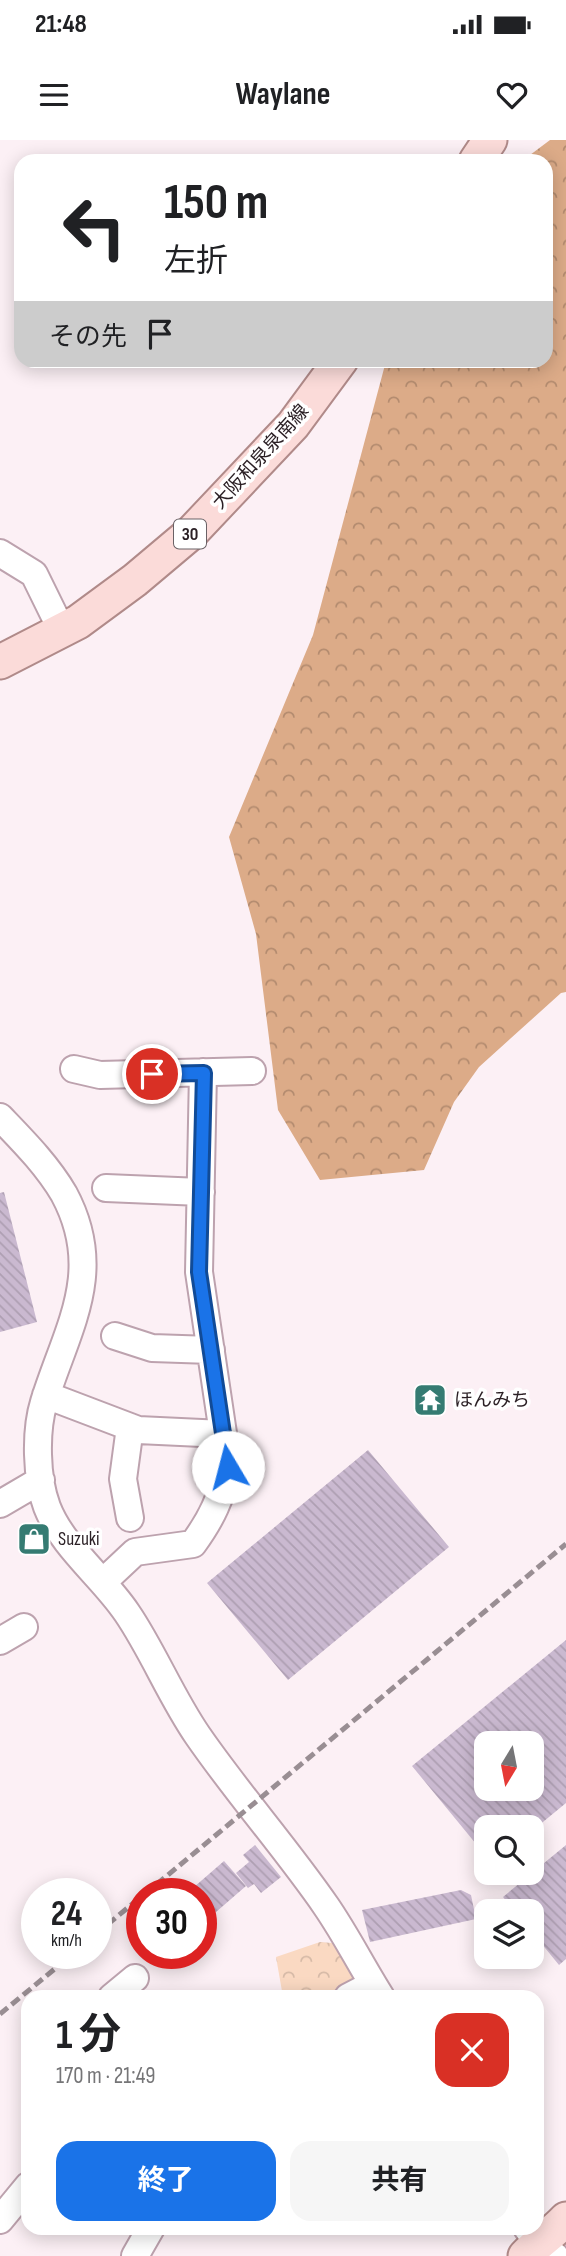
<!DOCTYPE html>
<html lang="ja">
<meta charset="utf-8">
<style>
:root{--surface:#fff;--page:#f6f6f6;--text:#202124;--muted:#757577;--accent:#1a73e8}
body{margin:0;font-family:"Sofia Sans Condensed","Noto Sans JP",sans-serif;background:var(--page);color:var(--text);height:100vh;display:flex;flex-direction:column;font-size:26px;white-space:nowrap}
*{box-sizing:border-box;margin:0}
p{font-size:23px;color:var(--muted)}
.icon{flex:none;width:38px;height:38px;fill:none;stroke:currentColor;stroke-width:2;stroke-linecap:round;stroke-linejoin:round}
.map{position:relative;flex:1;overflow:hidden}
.sheet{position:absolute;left:21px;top:1850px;width:523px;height:245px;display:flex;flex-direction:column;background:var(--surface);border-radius:21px;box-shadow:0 4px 18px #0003}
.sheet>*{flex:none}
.hud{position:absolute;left:14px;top:14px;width:539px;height:214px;border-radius:21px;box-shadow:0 4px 18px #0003;background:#fff;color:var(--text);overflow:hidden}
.needle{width:46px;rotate:190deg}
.controls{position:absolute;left:474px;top:1591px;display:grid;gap:14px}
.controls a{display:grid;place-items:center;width:70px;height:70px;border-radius:14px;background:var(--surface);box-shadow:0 4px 18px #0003;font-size:35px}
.speed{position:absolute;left:21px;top:1738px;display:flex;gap:14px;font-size:35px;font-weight:700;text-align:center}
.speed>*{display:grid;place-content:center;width:91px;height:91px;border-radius:50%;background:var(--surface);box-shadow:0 4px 18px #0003;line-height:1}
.speed small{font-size:18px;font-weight:400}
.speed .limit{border:10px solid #d22;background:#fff;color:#111}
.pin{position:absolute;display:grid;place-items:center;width:60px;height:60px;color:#fff;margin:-30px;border:4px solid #fff;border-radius:50%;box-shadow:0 2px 7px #0007}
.me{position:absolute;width:77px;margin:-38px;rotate:352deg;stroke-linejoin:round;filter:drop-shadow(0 0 5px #0008)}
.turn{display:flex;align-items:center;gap:24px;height:147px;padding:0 35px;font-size:32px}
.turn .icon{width:91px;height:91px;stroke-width:2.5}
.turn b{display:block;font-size:49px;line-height:60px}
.then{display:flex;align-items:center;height:66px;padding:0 35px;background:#0003;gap:14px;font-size:26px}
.round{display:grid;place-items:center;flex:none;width:74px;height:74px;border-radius:21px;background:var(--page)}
.headline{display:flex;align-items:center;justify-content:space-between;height:119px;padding:0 35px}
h1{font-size:42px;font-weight:700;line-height:52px}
.button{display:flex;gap:14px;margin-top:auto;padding:14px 35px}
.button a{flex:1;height:80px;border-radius:21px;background:var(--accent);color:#fff;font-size:28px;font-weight:700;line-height:80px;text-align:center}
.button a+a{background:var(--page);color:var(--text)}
.status{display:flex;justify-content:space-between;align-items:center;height:49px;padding:0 35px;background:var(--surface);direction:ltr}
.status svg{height:19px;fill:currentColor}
header{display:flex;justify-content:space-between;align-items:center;height:91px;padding:0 35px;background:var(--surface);font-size:32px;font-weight:700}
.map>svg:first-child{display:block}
.forest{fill:url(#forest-crowns)}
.park{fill:url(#park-crowns)}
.building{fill:url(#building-back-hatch);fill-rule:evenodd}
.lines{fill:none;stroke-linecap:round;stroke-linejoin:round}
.minor-casing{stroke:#bda2ae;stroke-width:30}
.major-casing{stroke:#b08a89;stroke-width:37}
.minor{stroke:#fff;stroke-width:26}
.major{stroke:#fbdbd9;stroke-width:33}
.rail{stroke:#998e93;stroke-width:5;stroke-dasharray:10 5;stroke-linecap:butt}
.route-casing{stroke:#114b97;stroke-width:18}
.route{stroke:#1a73e8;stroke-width:12}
.labels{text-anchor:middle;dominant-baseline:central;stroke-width:7;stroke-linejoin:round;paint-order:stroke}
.shield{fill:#fff;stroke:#6a6266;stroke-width:2}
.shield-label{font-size:18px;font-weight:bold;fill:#2a1f24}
.street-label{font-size:19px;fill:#2a1f24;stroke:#fff}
.poi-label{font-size:19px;fill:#2a1f24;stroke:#fff;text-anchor:start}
</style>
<div class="status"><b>21:48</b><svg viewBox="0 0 49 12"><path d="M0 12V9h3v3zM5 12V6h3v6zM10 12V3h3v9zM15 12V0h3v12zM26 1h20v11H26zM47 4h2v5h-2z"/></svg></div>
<header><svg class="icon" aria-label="menu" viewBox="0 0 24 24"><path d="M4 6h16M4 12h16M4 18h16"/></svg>Waylane<svg class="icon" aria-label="heart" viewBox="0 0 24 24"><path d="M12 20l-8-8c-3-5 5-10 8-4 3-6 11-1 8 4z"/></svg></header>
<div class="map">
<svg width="566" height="2116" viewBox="0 0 566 2116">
<defs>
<pattern id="forest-crowns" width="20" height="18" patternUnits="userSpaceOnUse" patternTransform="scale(1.75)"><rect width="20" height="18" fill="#dcab88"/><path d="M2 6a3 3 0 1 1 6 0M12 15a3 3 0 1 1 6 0" fill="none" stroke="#b38b6f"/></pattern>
<pattern id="park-crowns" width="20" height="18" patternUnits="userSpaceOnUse" patternTransform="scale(1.75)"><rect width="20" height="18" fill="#fad9c2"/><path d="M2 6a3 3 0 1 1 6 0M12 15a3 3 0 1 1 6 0" fill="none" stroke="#d6baa7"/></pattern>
<pattern id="building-back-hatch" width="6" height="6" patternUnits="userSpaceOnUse" patternTransform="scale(1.75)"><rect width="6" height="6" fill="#cab9d0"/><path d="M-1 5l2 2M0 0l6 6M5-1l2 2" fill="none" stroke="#ae9fb2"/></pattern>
</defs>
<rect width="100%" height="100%" fill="#fcf0f5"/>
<!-- forest -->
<path class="forest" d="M550,0h16v852l-5,1 -82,74 -25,35 -30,68 -104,10 -42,-70 -22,-176 -27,-97 84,-202 73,-274 160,-1v-199h-24z"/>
<!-- park -->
<path class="park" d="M320,1802l12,1 21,33 -4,12 -17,9h-49l-7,-40z"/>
<!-- building -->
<path class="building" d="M4,1052l33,130 -37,10v-139z
M368,1310l81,97 -161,133 -81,-97z
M566,1500v163l-34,28v-4h-46v29l-74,-90zM486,1603h46v45h-46z
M255,1705l26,32 -20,16 -7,-9 -6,4 -12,-15 13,-11 -6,-7z
M566,1705v114l-7,6 -27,-33v-21h-17l-12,-14z
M224,1721l22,25 -45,39v-31h-15z
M461,1750l10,5 5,24 -106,23 -8,-32z"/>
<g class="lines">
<defs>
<path id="minor" d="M0,413l34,21 28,57
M74,929l26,6 152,-4
M0,977c23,24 47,48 64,77 42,78 3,134 -20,208 -9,29 -8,76 3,105 16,41 56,70 80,106 26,38 44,84 71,123 40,58 88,112 128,170 20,29 36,61 55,91
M106,1048l95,4
M115,1196l37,12 59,2
M46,1255l92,35 85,4
M0,1364l41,-24
M130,1378l-7,-39 7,-52
M103,1442l32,-30 58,-8c19,-26 28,-46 35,-77l-29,-195 4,-200
M0,1501l24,-14
M112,1857l23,-19
M348,1857l25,-13
M0,2080l28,-34
M527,2088l10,14 18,14
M135,2116l16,-28"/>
<path id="major" d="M476,21l14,-21
M0,522l78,-40 57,-42 57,-48 101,-107 48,-65
M525,2116c13,-14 28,-23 41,-37"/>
</defs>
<!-- minor casing -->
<use href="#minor" class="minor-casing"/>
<!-- major casing -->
<use href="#major" class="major-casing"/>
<!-- minor -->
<use href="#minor" class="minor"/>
<!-- major -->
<use href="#major" class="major"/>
<!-- rail -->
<path class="rail" d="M145,1754l421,-350
M96,1794l46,-38
M0,1874l74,-61"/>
</g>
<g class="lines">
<defs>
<path id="route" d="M152,934l52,-1 -5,199 29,195"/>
</defs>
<!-- route casing -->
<use href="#route" class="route-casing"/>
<!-- route -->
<use href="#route" class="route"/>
</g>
<!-- icons -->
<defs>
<symbol id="temple-square" viewBox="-11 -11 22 22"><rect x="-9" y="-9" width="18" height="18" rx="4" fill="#357b72" stroke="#fff"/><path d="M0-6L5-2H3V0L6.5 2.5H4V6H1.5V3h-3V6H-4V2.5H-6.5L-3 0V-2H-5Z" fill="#fff"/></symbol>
<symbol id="shop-square" viewBox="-11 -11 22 22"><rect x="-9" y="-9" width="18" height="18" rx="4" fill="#357b72" stroke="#fff"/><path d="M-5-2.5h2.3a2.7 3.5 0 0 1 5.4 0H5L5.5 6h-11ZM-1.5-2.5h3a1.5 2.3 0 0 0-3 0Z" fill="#fff"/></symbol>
</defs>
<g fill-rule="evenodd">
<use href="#temple-square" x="411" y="1241" width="38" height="38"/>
<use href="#shop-square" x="15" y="1380" width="38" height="38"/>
</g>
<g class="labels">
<!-- shield labels -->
<rect class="shield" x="174" y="379.5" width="32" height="29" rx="5"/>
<g class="shield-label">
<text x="190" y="394">30</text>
</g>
<!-- street labels -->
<g class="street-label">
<text transform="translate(261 317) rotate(-48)">大阪和泉泉南線</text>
</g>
<!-- poi labels -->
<g class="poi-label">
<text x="454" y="1260">ほんみち</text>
<text x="58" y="1399">Suzuki</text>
</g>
</g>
</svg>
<div class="controls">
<a><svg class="needle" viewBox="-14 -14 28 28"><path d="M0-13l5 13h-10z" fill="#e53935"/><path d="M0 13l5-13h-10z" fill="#757577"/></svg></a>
<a><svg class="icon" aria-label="search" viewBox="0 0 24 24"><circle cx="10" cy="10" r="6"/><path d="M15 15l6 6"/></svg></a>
<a><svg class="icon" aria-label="layers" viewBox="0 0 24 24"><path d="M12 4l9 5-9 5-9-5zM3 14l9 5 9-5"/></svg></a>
</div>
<div class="speed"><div>24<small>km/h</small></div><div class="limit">30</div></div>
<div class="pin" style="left:152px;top:934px;background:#d93025"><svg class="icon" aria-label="arrive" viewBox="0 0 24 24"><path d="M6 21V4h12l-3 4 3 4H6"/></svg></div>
<svg class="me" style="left:228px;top:1327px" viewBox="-20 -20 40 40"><circle r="19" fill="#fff"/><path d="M0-13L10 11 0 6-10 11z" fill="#1a73e8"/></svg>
<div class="hud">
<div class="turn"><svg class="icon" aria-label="left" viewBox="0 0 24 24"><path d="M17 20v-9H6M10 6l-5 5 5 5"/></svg><div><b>150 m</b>左折</div></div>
<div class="then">その先<svg class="icon" aria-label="arrive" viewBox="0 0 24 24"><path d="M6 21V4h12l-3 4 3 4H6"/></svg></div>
</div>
<section class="sheet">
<div class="headline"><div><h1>1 分</h1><p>170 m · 21:49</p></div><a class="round" style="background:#d93025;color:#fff"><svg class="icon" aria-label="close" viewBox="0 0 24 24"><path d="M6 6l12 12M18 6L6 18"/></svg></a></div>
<div class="button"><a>終了</a><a>共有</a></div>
</section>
</div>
